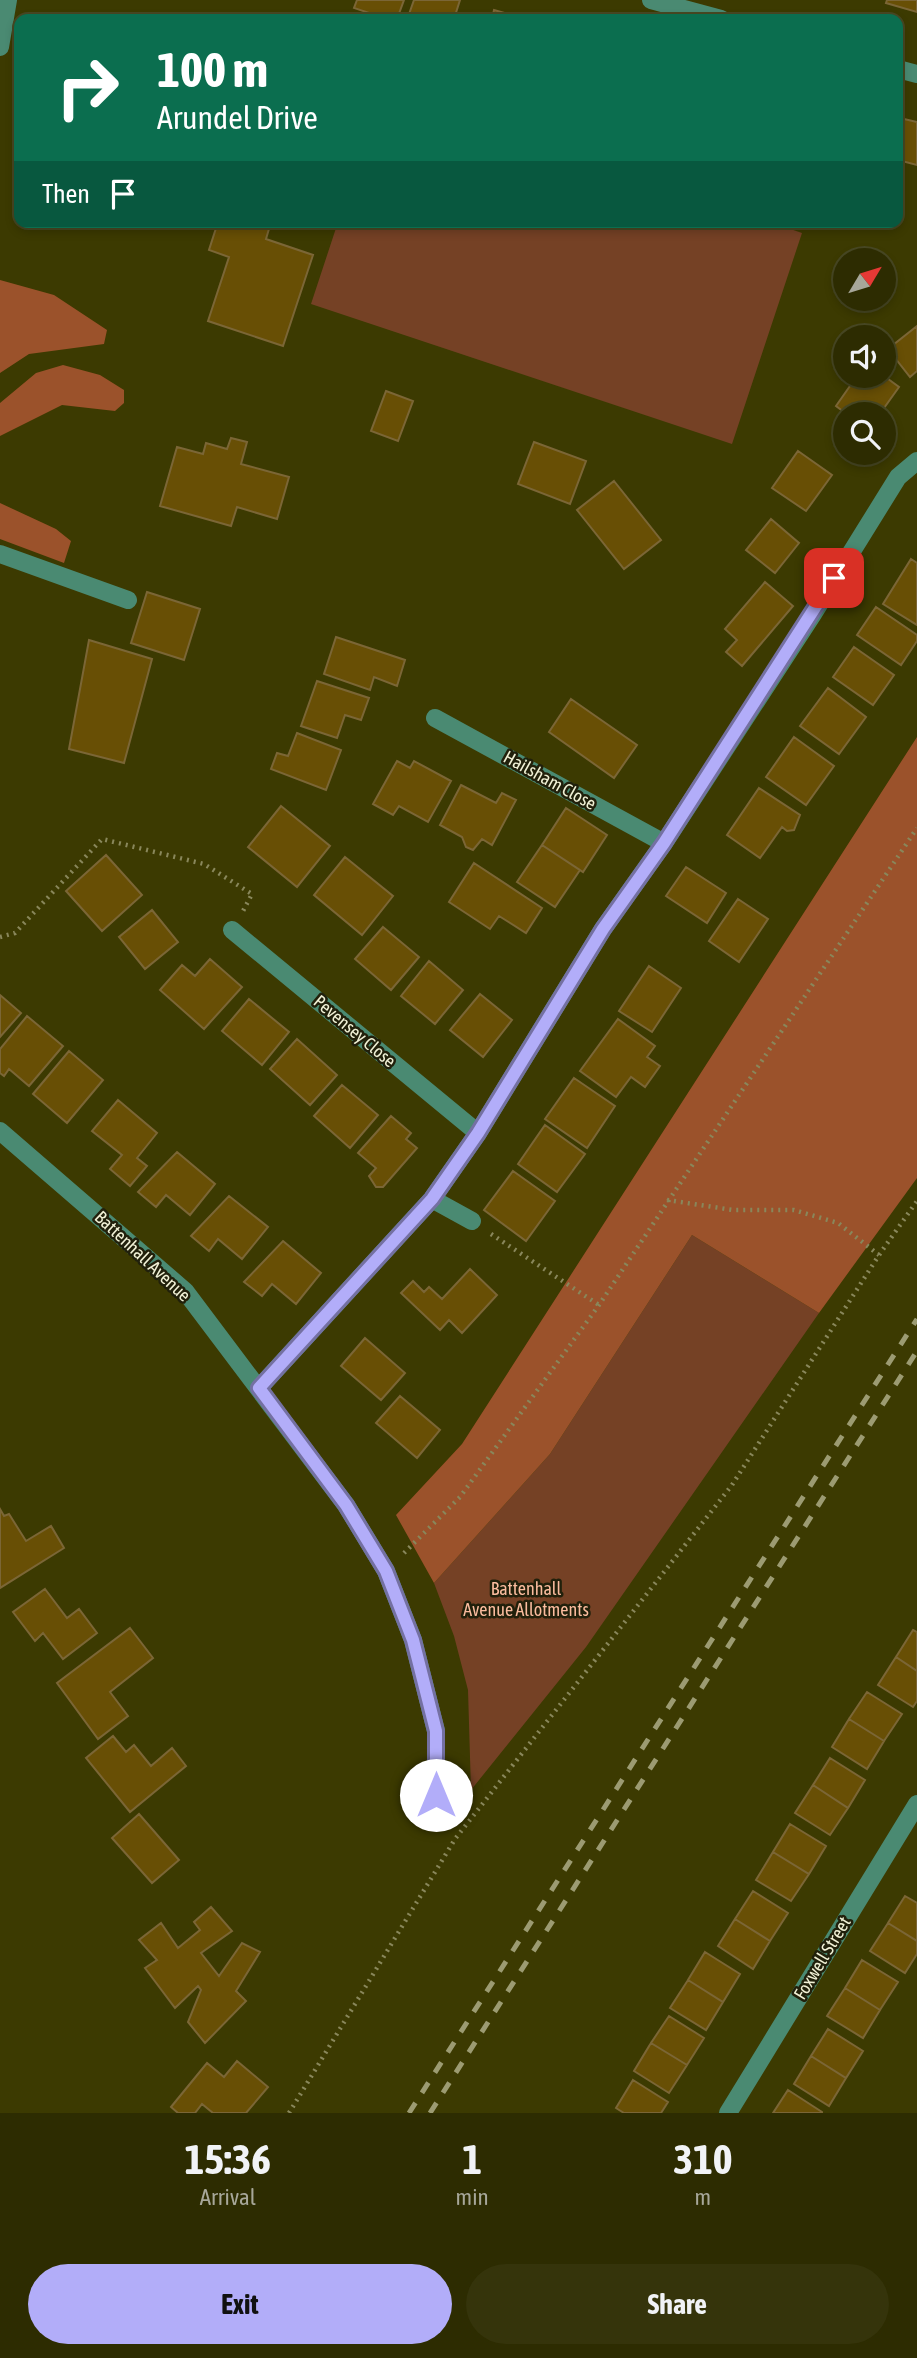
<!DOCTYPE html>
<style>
:root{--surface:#2d2c01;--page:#35340b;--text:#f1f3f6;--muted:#a7a799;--line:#484823;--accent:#b2adf9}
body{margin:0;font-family:"Asap Condensed",sans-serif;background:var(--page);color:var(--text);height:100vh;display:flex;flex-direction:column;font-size:26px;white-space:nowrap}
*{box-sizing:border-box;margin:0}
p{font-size:23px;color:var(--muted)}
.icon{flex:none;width:38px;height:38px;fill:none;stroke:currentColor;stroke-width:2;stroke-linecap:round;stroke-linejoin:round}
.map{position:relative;height:2113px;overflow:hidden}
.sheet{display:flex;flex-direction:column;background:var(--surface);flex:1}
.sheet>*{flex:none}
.top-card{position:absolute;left:14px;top:14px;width:889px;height:214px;border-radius:14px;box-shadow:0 4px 10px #0003,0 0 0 2px var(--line);background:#0b6e4f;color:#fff;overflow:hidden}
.needle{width:46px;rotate:52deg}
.controls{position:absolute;left:833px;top:248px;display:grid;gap:14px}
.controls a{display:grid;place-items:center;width:63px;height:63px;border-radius:50%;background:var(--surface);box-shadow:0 4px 10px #0003,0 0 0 2px var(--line);font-size:35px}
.pin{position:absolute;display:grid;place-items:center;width:60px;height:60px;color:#fff;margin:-30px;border-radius:14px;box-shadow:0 4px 10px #0006}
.me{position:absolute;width:77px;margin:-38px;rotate:0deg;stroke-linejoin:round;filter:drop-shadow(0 0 5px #0008)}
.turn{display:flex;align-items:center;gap:24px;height:147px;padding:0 28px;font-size:32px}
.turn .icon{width:91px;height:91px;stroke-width:2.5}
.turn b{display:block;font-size:49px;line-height:60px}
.then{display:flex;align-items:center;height:66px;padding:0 28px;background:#0003;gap:14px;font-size:26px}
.eta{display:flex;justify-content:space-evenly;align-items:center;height:119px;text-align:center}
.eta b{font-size:42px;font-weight:700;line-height:49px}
.action{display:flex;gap:14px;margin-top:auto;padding:14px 28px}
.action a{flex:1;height:80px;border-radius:42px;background:var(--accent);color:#111;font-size:28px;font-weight:700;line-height:80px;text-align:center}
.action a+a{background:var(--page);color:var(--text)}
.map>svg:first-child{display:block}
.green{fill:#754125}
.forest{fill:#9b522b}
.building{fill:#684f05;stroke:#7b6636;stroke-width:2}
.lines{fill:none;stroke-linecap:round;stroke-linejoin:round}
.path{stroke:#89875b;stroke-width:4.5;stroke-dasharray:2 5;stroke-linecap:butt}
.minor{stroke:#4a8a72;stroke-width:18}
.rail{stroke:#9c9b72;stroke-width:5;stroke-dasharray:12 12;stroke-linecap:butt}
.route-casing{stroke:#7470a2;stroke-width:18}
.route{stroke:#b2adf9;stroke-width:12}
.labels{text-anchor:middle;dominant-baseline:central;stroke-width:5;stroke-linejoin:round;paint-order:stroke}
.street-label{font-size:18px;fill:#f1f1d6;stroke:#21200b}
.park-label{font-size:18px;fill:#fbbc9e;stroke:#21200b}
</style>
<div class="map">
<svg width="917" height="2113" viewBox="0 0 917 2113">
<rect width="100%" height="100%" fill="#3c3a01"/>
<!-- green -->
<path class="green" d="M338,222h432l32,11 -70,211 -421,-140z
M692,1235l127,78 -233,334 -115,143 -3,-100 -14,-54 -20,-53 116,-129z"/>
<!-- forest -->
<path class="forest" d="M0,280l54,15 53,35 -3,14 -75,10 -29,19z
M63,365l37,10 24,15v13l-9,8 -53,-6 -62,31v-33l36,-30z
M0,503l56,26 15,12 -7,22 -64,-24z
M917,737v441l-98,135 -127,-78 -142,219 -116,129 -38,-68 66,-71z"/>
<!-- building -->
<path class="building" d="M357,0h47l-7,19h-10l-33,-11z
M414,0h46l-6,19 -46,-2z
M887,0h30v12l-31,-9z
M494,10l31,9h-33z
M904,119l13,3v43l-19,-5v-17z
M218,222h53l-5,17 47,16 -30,91 -75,-25 21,-64 -20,-7z
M917,326v45l-7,6 -22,-28z
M857,376h27l15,11 -20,28h-31l-12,-9z
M386,391l27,10 -15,40 -27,-10z
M231,438l16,4 -6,22 48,13 -12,42 -40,-12 -6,19 -71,-20 17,-59 26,7 3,-11 21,6z
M534,442l52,19 -16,43 -52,-20z
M798,451l34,24 -26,36 -34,-23z
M614,481l47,59 -37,29 -47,-59z
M771,519l28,24 -24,30 -29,-23z
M911,559l6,4v62l-34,-21z
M765,582l28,24 -51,60 -16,-14 11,-12 -12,-11z
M147,592l53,17 -16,51 -53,-17z
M876,607l41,28v6l-16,24 -44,-30z
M336,637l69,23 -8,26 -23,-9 -4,13 -46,-16z
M89,640l63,19 -28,104 -55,-14z
M854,647l40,28 -21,30 -40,-28z
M317,681l52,17 -8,22 -16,-5 -8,23 -36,-12z
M828,688l38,29 -27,37 -39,-28z
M571,699l66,46 -23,33 -65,-46z
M297,733l44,17 -15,40 -55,-21 6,-16 11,3z
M794,737l40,29 -28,39 -40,-28z
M397,761l13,7 4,-7 37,20 -23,41 -29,-16 -6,9 -20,-11z
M461,785l35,18 6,-10 14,7 -24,45 -10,-6 -9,11 -7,-3 -4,-10 -22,-12z
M759,788l41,27 -6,15 -7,1 -5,-4 -22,31 -33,-23z
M281,806l49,40 -33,41 -49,-40z
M566,808l41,27 -24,37 -41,-27z
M542,845l38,25 -25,37 -38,-25z
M106,855l36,40 -40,36 -36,-40z
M345,857l48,39 -31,39 -48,-40z
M474,863l68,45 -16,25 -27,-17 -9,13 -41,-27z
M686,867l40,26 -19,30 -41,-27z
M738,899l30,20 -29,43 -30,-21z
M152,910l26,32 -33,27 -26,-32z
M383,927l36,30 -28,33 -36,-31z
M210,959l32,28 -38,42 -44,-39 22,-25 13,11z
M429,961l34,29 -28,34 -34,-28z
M649,966l32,22 -29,44 -33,-21z
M480,994l32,26 -29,37 -33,-27z
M0,995l21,18 -21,24z
M249,999l40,33 -27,33 -40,-34z
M27,1016l36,30 -34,40 -20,-17 -5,7 -4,-3v-24z
M618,1019l37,27 -8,11 13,9 -15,21 -14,-10 -15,20 -36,-26z
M297,1039l40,36 -27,30 -40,-36z
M69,1051l34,29 -36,43 -34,-29z
M574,1078l41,28 -28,42 -42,-29z
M342,1085l36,30 -28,33 -36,-32z
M118,1100l39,33 -20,25 10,8 -17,20 -20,-17 12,-14 -30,-24z
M391,1116l20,17 -5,6 11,9 -34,39h-7l-7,-11 7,-8 -18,-15z
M545,1125l40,29 -28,38 -39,-28z
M177,1152l38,32 -25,31 -24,-20 -10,12 -18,-15z
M513,1171l42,30 -29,40 -42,-31z
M229,1196l39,31 -26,32 -24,-20 -9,12 -18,-15z
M283,1241l38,32 -25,31 -24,-20 -10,12 -18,-14z
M470,1269l27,26 -35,38 -13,-13 -9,10 -39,-37 12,-12 11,11 5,-5 13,12z
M365,1338l40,35 -24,27 -40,-34z
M400,1396l40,34 -23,28 -41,-35z
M0,1509l4,7 5,-2 17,27 25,-15 13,22 -64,40z
M45,1589l22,29 12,-9 18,24 -34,26 -20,-26 -8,8 -22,-29z
M130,1628l23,30 -43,34 18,24 -30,23 -41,-56z
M913,1630l4,2v39l-21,-14z
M896,1657l21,14v30l-4,6 -35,-22z
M867,1692l35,22 -18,27 -35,-22z
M849,1719l35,22 -17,28 -35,-22z
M113,1736l13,16 8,-7 17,21 21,-18 14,18 -56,46 -44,-54z
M830,1758l35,22 -17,28 -35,-23z
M813,1785l35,23 -18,27 -35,-22z
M139,1814l40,46 -27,23 -40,-45z
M790,1824l36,22 -17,28 -36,-22z
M773,1852l36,22 -18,27 -35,-21z
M753,1891l35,22 -18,28 -35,-22z
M905,1896l12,7v38l-29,-18z
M211,1907l21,24 -31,22 18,23 23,-33 18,9 -24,39 10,10 -41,42 -17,-21 13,-32 -3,-4 -23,22 -30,-40 12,-8 -18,-20 22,-17 17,25 22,-18 -6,-8z
M735,1919l35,22 -17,28 -35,-23z
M888,1923l29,18v13l-12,19 -35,-22z
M705,1952l35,22 -17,28 -35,-22z
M862,1960l36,22 -18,28 -35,-22z
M688,1980l35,22 -17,28 -36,-22z
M845,1988l35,22 -17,28 -36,-22z
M669,2016l35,22 -17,27 -36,-22z
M828,2029l35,22 -17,27 -35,-22z
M651,2043l36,22 -18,28 -35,-22z
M811,2056l35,22 -17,28 -35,-22z
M237,2061l31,26 -22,26h-33l-11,-9 -7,9h-17l-7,-6 36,-44 17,14z
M633,2080l35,22 -7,11h-37l-8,-5z
M788,2090l34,22v1h-49z"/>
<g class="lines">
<!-- path -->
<path class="path" d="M0,937l15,-4 87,-94 102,25 48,30 -9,17
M667,1200l66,10h61l44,13 41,32
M491,1234l108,71
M404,1553l56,-56 139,-192 318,-477
M289,2113l166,-274 277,-354 147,-230 38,-54"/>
<!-- minor -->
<path class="minor" d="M651,0l70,19
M0,47l8,-47
M898,69l19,5
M0,554l128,46
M435,718l229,125
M232,930l246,203
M0,1131l185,160 161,214 40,66 27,69 23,91v84
M432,1199l40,22
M259,1388l173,-189 46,-66 125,-204 61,-86 149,-229 85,-137 19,-16
M728,2113l189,-309"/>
<!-- rail -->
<path class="rail" d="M409,2113l508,-794
M430,2113l487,-762"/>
</g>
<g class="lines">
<defs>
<path id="route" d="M436,1795v-64l-23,-91 -27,-69 -40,-66 -87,-117 173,-189 46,-66 125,-204 61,-86 170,-265"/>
</defs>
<!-- route casing -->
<use href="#route" class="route-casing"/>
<!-- route -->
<use href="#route" class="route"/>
</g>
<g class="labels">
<!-- street labels -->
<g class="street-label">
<text transform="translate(550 780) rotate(29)">Hailsham Close</text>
<text transform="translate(355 1031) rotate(40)">Pevensey Close</text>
<text transform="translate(143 1256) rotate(43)">Battenhall Avenue</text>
<text transform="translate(822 1958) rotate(-59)">Foxwell Street</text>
</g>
<!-- park labels -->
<g class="park-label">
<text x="526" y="1588">Battenhall<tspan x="526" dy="21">Avenue Allotments</tspan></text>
</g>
</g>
</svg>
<div class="controls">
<a><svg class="needle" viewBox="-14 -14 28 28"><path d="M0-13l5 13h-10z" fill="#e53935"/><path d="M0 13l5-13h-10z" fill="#a7a799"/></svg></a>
<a><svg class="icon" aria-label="sound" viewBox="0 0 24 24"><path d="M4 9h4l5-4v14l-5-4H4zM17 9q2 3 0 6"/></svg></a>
<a><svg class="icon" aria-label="search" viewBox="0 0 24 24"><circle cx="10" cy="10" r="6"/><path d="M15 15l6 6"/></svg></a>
</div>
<div class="pin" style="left:834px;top:578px;background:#d93025"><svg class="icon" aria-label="arrive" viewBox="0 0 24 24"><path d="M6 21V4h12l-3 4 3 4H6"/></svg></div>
<svg class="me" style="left:436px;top:1795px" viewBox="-20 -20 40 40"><circle r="19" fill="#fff"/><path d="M0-13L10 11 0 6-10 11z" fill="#b2adf9"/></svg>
<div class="top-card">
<div class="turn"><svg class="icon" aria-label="right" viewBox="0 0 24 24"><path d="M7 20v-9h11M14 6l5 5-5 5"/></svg><div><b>100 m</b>Arundel Drive</div></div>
<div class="then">Then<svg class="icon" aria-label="arrive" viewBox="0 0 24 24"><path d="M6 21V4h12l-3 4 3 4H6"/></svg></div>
</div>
</div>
<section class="sheet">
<div class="eta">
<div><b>15:36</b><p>Arrival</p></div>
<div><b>1</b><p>min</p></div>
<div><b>310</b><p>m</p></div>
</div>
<div class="action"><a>Exit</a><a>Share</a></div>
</section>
